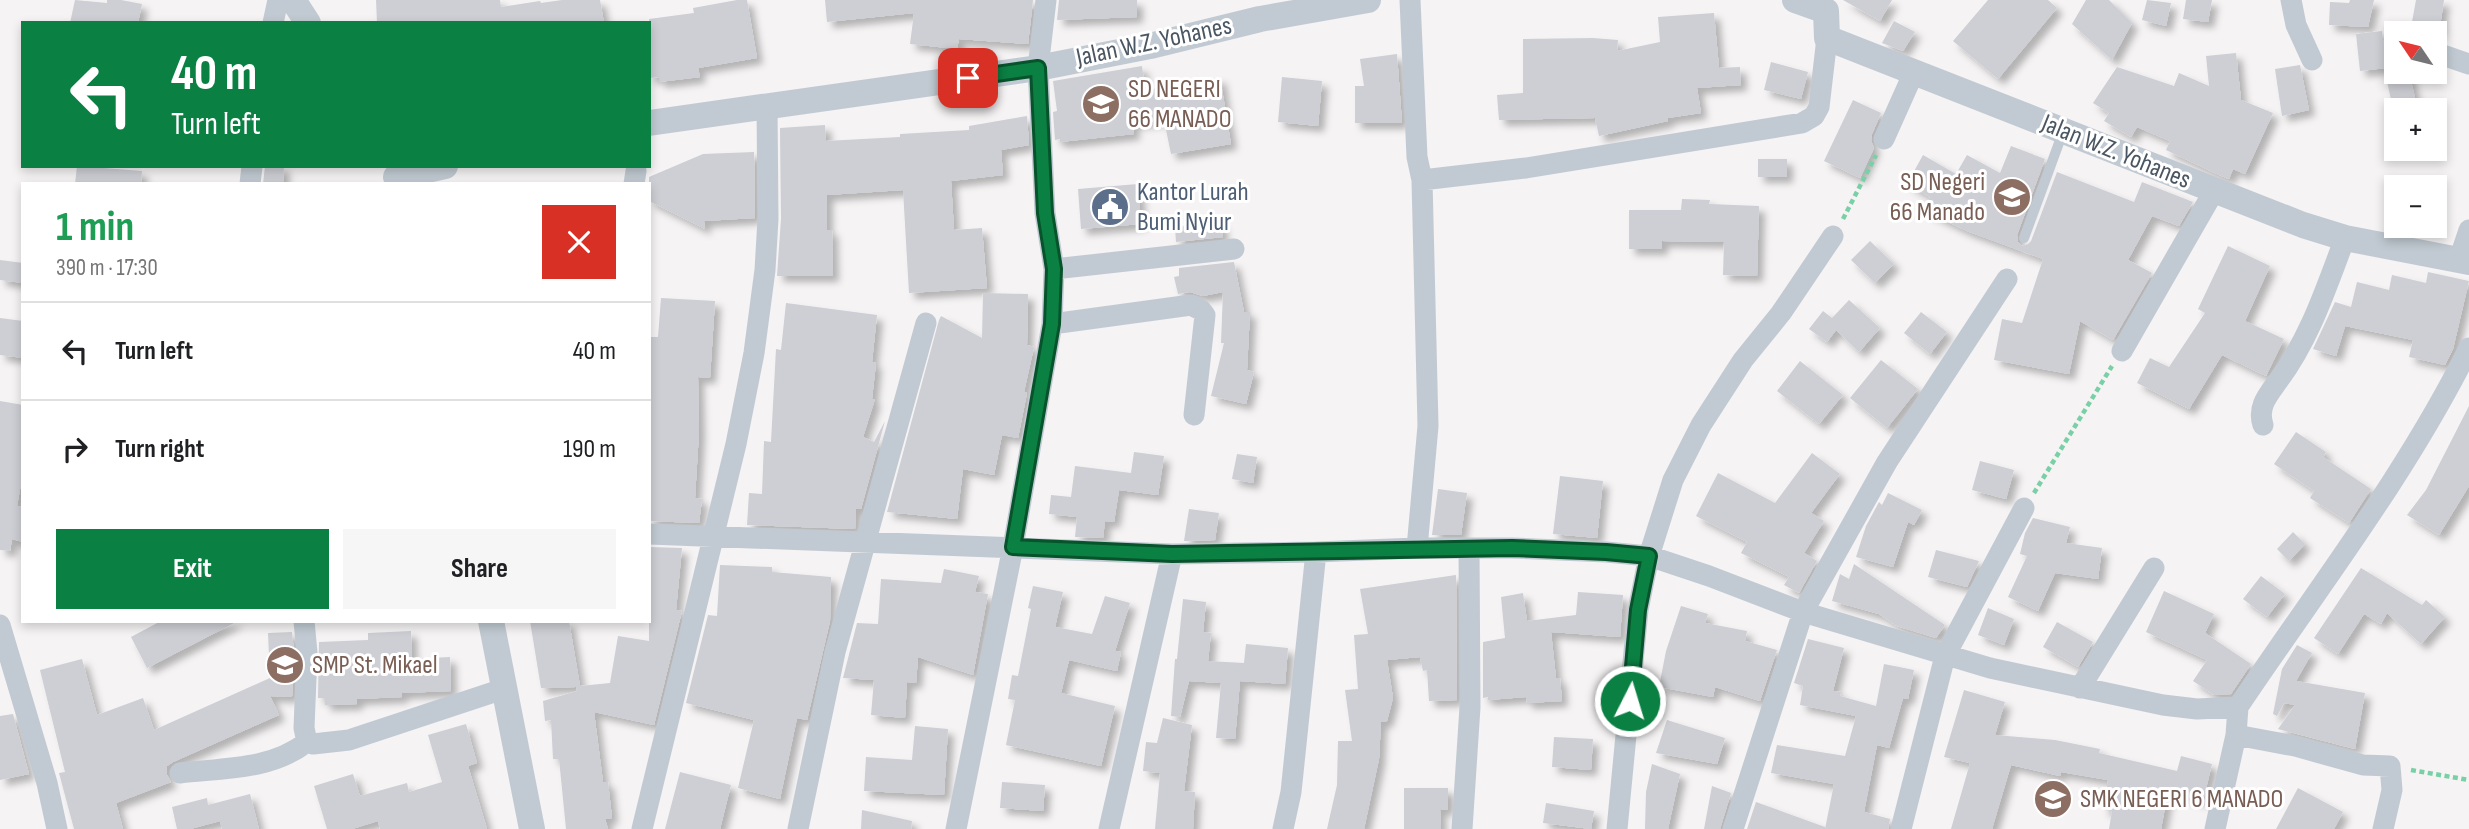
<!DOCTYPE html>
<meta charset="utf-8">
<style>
:root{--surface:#fff;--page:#f6f6f6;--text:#202124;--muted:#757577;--line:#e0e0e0;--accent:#0b8043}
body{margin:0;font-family:"Sofia Sans Condensed",sans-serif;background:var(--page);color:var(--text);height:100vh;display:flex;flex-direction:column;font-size:26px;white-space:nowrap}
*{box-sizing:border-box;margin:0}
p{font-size:23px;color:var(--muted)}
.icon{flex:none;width:38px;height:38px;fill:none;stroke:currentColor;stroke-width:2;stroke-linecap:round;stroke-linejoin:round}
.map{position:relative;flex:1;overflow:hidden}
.panel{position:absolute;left:21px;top:182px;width:630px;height:441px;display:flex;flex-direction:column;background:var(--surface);border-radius:0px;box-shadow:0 4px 10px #0003}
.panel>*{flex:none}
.banner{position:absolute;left:21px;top:21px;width:630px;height:147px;border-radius:0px;box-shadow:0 4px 10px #0003;background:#0b8043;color:#fff;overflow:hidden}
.needle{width:46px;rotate:305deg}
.buttons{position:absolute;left:2384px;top:21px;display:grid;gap:14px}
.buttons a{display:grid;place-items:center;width:63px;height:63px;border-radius:0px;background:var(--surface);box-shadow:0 4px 10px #0003;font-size:35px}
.pin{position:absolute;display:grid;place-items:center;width:60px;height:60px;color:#fff;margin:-30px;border-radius:14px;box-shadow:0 4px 10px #0006}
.me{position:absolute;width:77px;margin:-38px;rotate:5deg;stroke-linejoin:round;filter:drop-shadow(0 0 5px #0008)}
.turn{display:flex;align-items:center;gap:24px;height:147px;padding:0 35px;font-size:32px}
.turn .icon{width:91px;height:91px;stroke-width:2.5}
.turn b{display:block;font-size:49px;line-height:60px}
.round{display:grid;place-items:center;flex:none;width:74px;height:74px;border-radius:0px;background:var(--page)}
.headline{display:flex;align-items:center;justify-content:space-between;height:119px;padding:0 35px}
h1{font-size:42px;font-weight:700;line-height:52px;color:#1e9e55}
.button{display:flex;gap:14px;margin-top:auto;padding:14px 35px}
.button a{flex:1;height:80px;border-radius:0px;background:var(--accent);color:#fff;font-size:28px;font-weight:700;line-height:80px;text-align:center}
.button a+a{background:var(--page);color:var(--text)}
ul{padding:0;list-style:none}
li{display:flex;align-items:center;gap:21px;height:98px;padding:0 35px;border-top:2px solid var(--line)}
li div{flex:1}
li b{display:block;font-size:26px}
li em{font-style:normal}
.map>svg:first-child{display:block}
.building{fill:#cdcfd5;filter:url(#shadow)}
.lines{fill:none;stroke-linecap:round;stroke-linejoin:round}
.path{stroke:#7ad0a6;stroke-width:4.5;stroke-dasharray:5 3.5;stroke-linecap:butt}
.service{stroke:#c1cad2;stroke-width:10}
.minor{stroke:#c1cad2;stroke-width:21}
.tertiary{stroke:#c1cad2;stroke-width:26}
.route-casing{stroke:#07532c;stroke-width:18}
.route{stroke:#0b8043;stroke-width:12}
.labels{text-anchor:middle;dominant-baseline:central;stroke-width:6;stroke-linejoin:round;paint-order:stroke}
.street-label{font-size:26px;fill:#4a5661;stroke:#fff}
.education-label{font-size:26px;fill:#785e54;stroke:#fff;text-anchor:start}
.service-label{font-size:26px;fill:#4e5e75;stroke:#fff;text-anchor:start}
</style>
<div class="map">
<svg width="2469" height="829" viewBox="0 0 2469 829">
<defs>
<filter id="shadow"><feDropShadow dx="6" dy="6" stdDeviation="3.5" flood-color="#0004"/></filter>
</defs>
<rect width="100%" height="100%" fill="#f5f3f3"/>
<!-- building -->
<path class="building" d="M75,0l32,3v-3h14l21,4 -4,19h-68z
M376,0h124l1,7 39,-6 1,2 21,-3h38l4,23h-227z
M737,0h10l10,58 -59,10 2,9 -41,5v-5l-10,1v-59l45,-6 -1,-5z
M825,0h208l-5,44 -69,-5 -2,10 -47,-5 4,-31 -87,9z
M1059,0h78v17l-80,3z
M1843,0h49l-12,21z
M1988,0h60l9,8 -59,71 -45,-38z
M2086,0h23l23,23 -20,37 -40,-36z
M2147,0l24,3 -5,23 -24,-6z
M2186,0h26l-4,22 -25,-3z
M2350,0h24l-6,27 -39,-2 1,-23 19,1z
M2416,0h28l-5,33h-29z
M1714,13l5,55 21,-1 1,18 -44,3 4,25 -33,5v3l-69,15 -4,-18 -96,2 -2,-25 26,-2v-54l70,-1 25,2 -1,11 43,-9 -2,-25z
M1894,21l21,11 -12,19 -21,-8z
M2382,31l4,37 -26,3 -4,-37z
M2236,53l5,47 32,13 -28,61 -12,-5 -4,10 -10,-4 -53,-25 4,-9 -33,-14 -6,10 -27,-16 5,-8 -16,-10 24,-36 57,19 5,-13 30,13 -3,-30z
M1397,54l5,69h-47v-37h9l-4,-27z
M1771,62l37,10 -7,27 -37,-9z
M2300,65l9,45 -27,6 -7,-47z
M1142,66l3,24 75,-13 11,67 -60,10 -7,-34 -31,3 1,11 -74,8v-3l-5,1 -2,-28 4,-1 -4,-30z
M2409,72l6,26 -23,6 -6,-27z
M1282,77l40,4 -4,45 -40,-4z
M1853,100l28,13 -9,21 -1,7 3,7 -14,30 -36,-17z
M1027,116l2,29 -28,5 2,25 -52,6 3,49 28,-2 5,60 -78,5 -6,-103 -76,5v35h5l1,46h-56l4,-57 -1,-91 45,-3 1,16 74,-4v-3l69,-4v-4z
M2011,146l34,13 -28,76 1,7 4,4 6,-2 3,-3 26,-69 77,30 8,-20 51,20 -14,24 -27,-10 -24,44 24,13 -39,67 -33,-19 -11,53 -75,-14 8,-41 20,4 21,-64 -76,-28 -44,-21 7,-13 -23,-13 16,-29 33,19 11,-19 33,18z
M754,152l1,66 -51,3 1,8 -56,-28v-24l54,-23z
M1758,159h29v18h-29z
M77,166l65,5 -1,13h-66z
M265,166h19l-1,18h-20z
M1138,184l3,40 -60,5 -3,-40z
M1682,199l28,1 -1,4 50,2 -2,70 -34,-1 1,-33 -62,-1v8h-33v-39h52z
M1221,222l2,15 -47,5 -1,-15z
M1870,241l24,23 -19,19 -24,-23z
M2228,246l42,20 -25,55 39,18 -18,37 -44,-21 -33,54 -52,-26 13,-25 19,9 36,-54 -7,-4z
M0,260l23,3v20l-23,-3z
M1234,262l10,50h6l-3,58 7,2 -8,32 -35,-8 13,-53h-3l2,-51 -20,4 -13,-4 -12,2 -4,-17 5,-1v-8z
M2428,272l41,9 -16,68 -8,16 -36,-8 4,-17 -68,-14 -9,30 -23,-7 22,-47 16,5 6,-25 32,8 3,-15 34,8z
M983,293l45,1 -1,51 7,2 -10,45 3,1 -9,45 -16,-3 -8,40 -31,-6 -6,50 -70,-7 52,-192 2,-4 41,22z
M661,298l54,3 -5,77 -12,-1 1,55 -4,66 7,1 -3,24 -50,-2v-184h9z
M1849,300l31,28 -21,24 -23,-22 -9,12 -18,-13 14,-18 9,7z
M786,303l91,12 -5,47 4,1 -4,36h3l-12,38 11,5 11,-21 -24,88h-5l-1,20 -108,-4 2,-32 13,1 2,-53 7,1 5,-93 5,1z
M1921,312l26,20 -17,22 -26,-21z
M0,318l23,3v37l-23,-3z
M1881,360l37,29 -31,39 -37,-30z
M1800,361l43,34 -24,29 -42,-33z
M0,401l23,4v68l-6,33 6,1v35l-11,-3 -2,12 -10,-1z
M2469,406v80l-30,49 -32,-20 19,-25z
M2296,432l30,20 -3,5 48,32 -22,34 -39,-25 4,-7 -40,-27z
M1134,452l30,4 -6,39 -39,-5 -5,32 -9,-1 -2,17 -28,-1 2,-20 -28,-3 2,-19 20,2 4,-31 56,7z
M1812,453l28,21 -29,39 13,8 -20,32 13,8 -18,32 -15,-8 5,-8 -48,-24 6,-11 -51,-26 22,-43 57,30z
M1237,454l20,3 -4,26 -21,-4z
M1980,461l34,9 -8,29 -34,-9z
M1560,476l43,5 -6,57 -44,-4z
M1438,489l29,4 -6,42h-29z
M1888,493l34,17 -8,15 -6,-3 -15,45 -37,-10 10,-31 13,-24 3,3z
M1189,509l30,4 -4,27 -31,1z
M2033,518l37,9 -4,16 36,5 -4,31 -43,-6 -17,38 -30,-14 19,-41 -7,-2 5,-21z
M2293,532l12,12 -16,17 -12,-12z
M649,547l33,1 -6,62 6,1 -28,114 -60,-13 9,70h5l4,36 -7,1 3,10h-42l-7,-70h-6l-2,-39 -6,1 -2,-20 34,-10 -1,-4 -35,1 -11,-67h39l11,65 30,-3 8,-47 31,5z
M1936,550l43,11 -12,26 -39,-10z
M1854,564l91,61 -9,13 -39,-12 -18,-12 -47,-13 8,-27 9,5z
M720,565l52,2v5l59,5 -1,44 -23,99 -10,-2 -17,81 -42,-11 16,-68 -68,-17 22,-88 9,1z
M2361,568l61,37 4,-5 19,17 -24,27 -34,-31 -6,11 -17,-10 -26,40 -24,-16z
M944,569l35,7 -4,16 13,2 -15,81 -55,-18 -2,26 -9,-1 -2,36 -34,-3 3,-35 -31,-2 14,-55 21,1 3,-45 60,4z
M1456,575l1,125 -28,1 -2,-31 -4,1 -3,-14 -33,3 6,38 -6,23 -6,1 -2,37 -15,70h-37l10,-44 1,-44h14l-7,-51 13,-1 -4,-54 14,-1 -8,-45z
M2261,576l24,18 -18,23 -24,-18z
M1033,586l30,6 -8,35 37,7 13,-38 25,7 -15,48 6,1 -4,19 -48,-11 -8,33 54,13 -14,60 -95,-21 9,-45 -7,-1 4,-24 6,1 13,-67 -3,-1z
M2164,591l50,23 -9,19 46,31 -20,30 -17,1 -21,-14 14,-21 -61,-28z
M1578,592l45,3 -3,42 -69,-5 5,46h4l2,23 -35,2 -1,-6 -38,3v-3l-5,1v-56l22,-4 -4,-41 22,-4 4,28 49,-6z
M1183,599l23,3 -3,30 8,1 -3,28 36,2 2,-19 42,4 -3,36 -45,-3 -5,58 -19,-1 5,-55 -32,-2 -9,36 -9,-1 4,-57h2z
M1681,606l27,8 -3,9 42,8 -2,10 32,9 -17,51 -45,-14 -2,10 -54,-10 7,-36z
M1988,608l26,11 -10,26 -26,-10z
M161,621h77l-91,47 -16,-31z
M2057,622l36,20 -15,25 -35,-20z
M411,631l1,28 38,-2 1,34 -49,2v4l-45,2v5l-32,1v-7h-7l1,-56 49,-2v-7z
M292,632l2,21 -2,44 -22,-1 9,19 -106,47 -6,4v9l4,7 -55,21 7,26h-49l-15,-56 6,-1 -25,-102 42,-11 15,56 46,-17 11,32 116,-52 -2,-45z
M1808,639l36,9 -11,43 8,1 -1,4 36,10 8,-42 30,6 -6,29 -5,-1 -14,50 -12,-3 -13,67 26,7 -2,10h-63l9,-45 -63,-11 6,-28 68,11 11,-40 -56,-11 3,-19 -9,-3z
M2297,645l15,8 -16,28 69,12 -10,56 -77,-20 17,-24 -11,-2 -7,13 -4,-2 9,-45z
M1964,690l41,12 -10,33 60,5 45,9 -1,4 78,18 4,-15 31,8 -9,37 -35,-9 -7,37h-52l3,-18 -9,-1 5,-30 -47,-8 -1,4 -49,-11 -19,64h-41l19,-66 -26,-6z
M13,714l16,60 -29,6v-64z
M1163,718l29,7 -8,66 11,1 -2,37h-38l5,-56 -17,-2 3,-29 11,1z
M1667,720l58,18 -8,26 -61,-11z
M466,724l11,39 -9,3 19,63h-107l-2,-8 -26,8h-25l-13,-43 39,-12 7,22 47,-13 2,9 33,-10 -14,-47z
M915,726l33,3 -4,66 -80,-4 2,-34 46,3z
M1554,737l39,2 -2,31 -39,-3z
M1652,764l28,10 -12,55h-23l1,-37z
M680,772l51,13 -11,44h-55z
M1002,782l43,3 -2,26 -43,-3z
M1712,786l19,7 -11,36h-16z
M1404,788h44v22l-8,-1 1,20h-37z
M2298,788l45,24 -9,17h-58z
M250,794l9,35h-37l-2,-8 -30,8h-13l-5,-22 35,-9 1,7z
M1756,802l69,25v2h-78z
M1546,803l48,8 -3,18 -48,-6z
M862,810l50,11 -1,8h-50z"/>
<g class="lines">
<!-- path -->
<path class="path" d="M1843,219l33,-64
M2034,493l78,-127
M2411,770l58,10"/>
<!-- service -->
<path class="service" d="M2024,238l39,-106"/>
<!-- minor -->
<path class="minor" d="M1410,0l7,157 5,23 6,246 -11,122
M2291,0l5,25 16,35
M273,23l5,-23
M2395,37l1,1
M2434,52l35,12
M1884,139l30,-67
M1422,180l104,-12 276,-45 12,-7 5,-9 8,-69
M250,184l2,-18
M634,184l2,-13
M2459,260l10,-30
M1054,269l180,-20
M1052,324l139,-19 10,5 4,5 -11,100
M2122,351l92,-160
M2263,425c-6,-18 5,-30 15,-44 32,-43 48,-93 67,-143
M649,534l523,20
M304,621l3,32 -3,75 3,14 6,2 36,-4 154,-51
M0,625l47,158 10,46
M2080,688l74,-120
M2236,735l59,11 68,19 27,1 2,24 -9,39
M180,773c44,-5 91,-3 127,-31
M642,829l94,-385 18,-91 11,-83 3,-51 -1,-113
M798,829l37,-177 91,-329
M956,829l57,-282 39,-223 2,-55 -9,-56 -7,-145 8,-68
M1109,829l63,-275 144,-2
M1283,829l8,-37 25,-240 101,-4h95l94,4 43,4 60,20 94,36 187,56 173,37 34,4 41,-2
M1462,829l8,-122 -1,-159
M1617,829l21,-219 11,-54 24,-76 28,-55 42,-65 38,-47 52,-77
M1733,829l70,-217 84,-150 120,-183
M1901,829l44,-173 79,-148
M2215,829l21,-94 2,-28c79,-118 168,-232 231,-359"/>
<!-- tertiary -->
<path class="tertiary" d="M293,0l15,23
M1795,0l31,11 1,27 476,187 42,13 124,24
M649,123l389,-55 112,-22 110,-27 108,-19
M396,177l49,-11
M491,621l41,208"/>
</g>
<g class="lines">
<defs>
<path id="route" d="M968,78l70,-10 7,145 9,56 -2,55 -39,223 159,7 340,-6 94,4 43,4 -11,54 -8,91"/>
</defs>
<!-- route casing -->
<use href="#route" class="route-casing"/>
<!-- route -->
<use href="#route" class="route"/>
</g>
<!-- icons -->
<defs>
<symbol id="school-disc" viewBox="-11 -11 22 22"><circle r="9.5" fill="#8d6e63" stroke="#fff"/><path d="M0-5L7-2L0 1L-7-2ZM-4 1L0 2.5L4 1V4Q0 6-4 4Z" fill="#fff"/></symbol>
<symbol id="civic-disc" viewBox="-11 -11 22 22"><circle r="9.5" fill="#5c6f8a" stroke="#fff"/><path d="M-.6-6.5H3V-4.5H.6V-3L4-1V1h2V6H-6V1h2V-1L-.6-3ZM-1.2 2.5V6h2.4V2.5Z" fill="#fff"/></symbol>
</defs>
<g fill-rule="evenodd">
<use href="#school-disc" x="1079" y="82" width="44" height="44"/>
<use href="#school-disc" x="1990" y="175" width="44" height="44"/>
<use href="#civic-disc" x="1088" y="185" width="44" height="44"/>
<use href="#school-disc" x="263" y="643" width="44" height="44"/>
<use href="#school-disc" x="2031" y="777" width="44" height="44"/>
</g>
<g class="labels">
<!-- street labels -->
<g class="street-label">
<text transform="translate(1154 42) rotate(-12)">Jalan W.Z. Yohanes</text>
<text transform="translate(2116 152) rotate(22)">Jalan W.Z. Yohanes</text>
</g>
<!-- education labels -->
<g class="education-label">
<text x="1128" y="89">SD NEGERI<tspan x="1128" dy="30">66 MANADO</tspan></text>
<text x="1985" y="182" text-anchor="end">SD Negeri<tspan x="1985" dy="30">66 Manado</tspan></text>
<text x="312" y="665">SMP St. Mikael</text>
<text x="2080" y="799">SMK NEGERI 6 MANADO</text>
</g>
<!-- service labels -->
<g class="service-label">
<text x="1137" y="192">Kantor Lurah<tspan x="1137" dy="30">Bumi Nyiur</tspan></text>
</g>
</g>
</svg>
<div class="buttons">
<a><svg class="needle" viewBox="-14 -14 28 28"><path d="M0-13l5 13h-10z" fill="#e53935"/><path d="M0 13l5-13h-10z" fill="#757577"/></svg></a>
<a>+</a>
<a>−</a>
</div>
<div class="pin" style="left:968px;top:78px;background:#d93025"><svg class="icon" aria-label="arrive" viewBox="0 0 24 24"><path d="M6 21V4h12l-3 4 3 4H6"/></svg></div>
<svg class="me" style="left:1630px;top:701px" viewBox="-20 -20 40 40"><circle r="17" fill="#0b8043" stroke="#fff" stroke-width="3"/><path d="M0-11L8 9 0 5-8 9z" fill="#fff"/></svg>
<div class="banner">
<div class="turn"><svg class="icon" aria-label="left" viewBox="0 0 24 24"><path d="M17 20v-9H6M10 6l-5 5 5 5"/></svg><div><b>40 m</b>Turn left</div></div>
</div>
<section class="panel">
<div class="headline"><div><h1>1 min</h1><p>390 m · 17:30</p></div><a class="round" style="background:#d93025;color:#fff"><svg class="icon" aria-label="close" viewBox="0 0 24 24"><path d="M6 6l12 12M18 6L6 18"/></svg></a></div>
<ul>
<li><svg class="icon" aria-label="left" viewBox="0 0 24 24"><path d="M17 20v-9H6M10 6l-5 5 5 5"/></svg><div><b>Turn left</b></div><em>40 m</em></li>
<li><svg class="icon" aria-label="right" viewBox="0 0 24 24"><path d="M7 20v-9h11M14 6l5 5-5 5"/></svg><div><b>Turn right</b></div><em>190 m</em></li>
</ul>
<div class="button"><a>Exit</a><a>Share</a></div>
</section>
</div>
